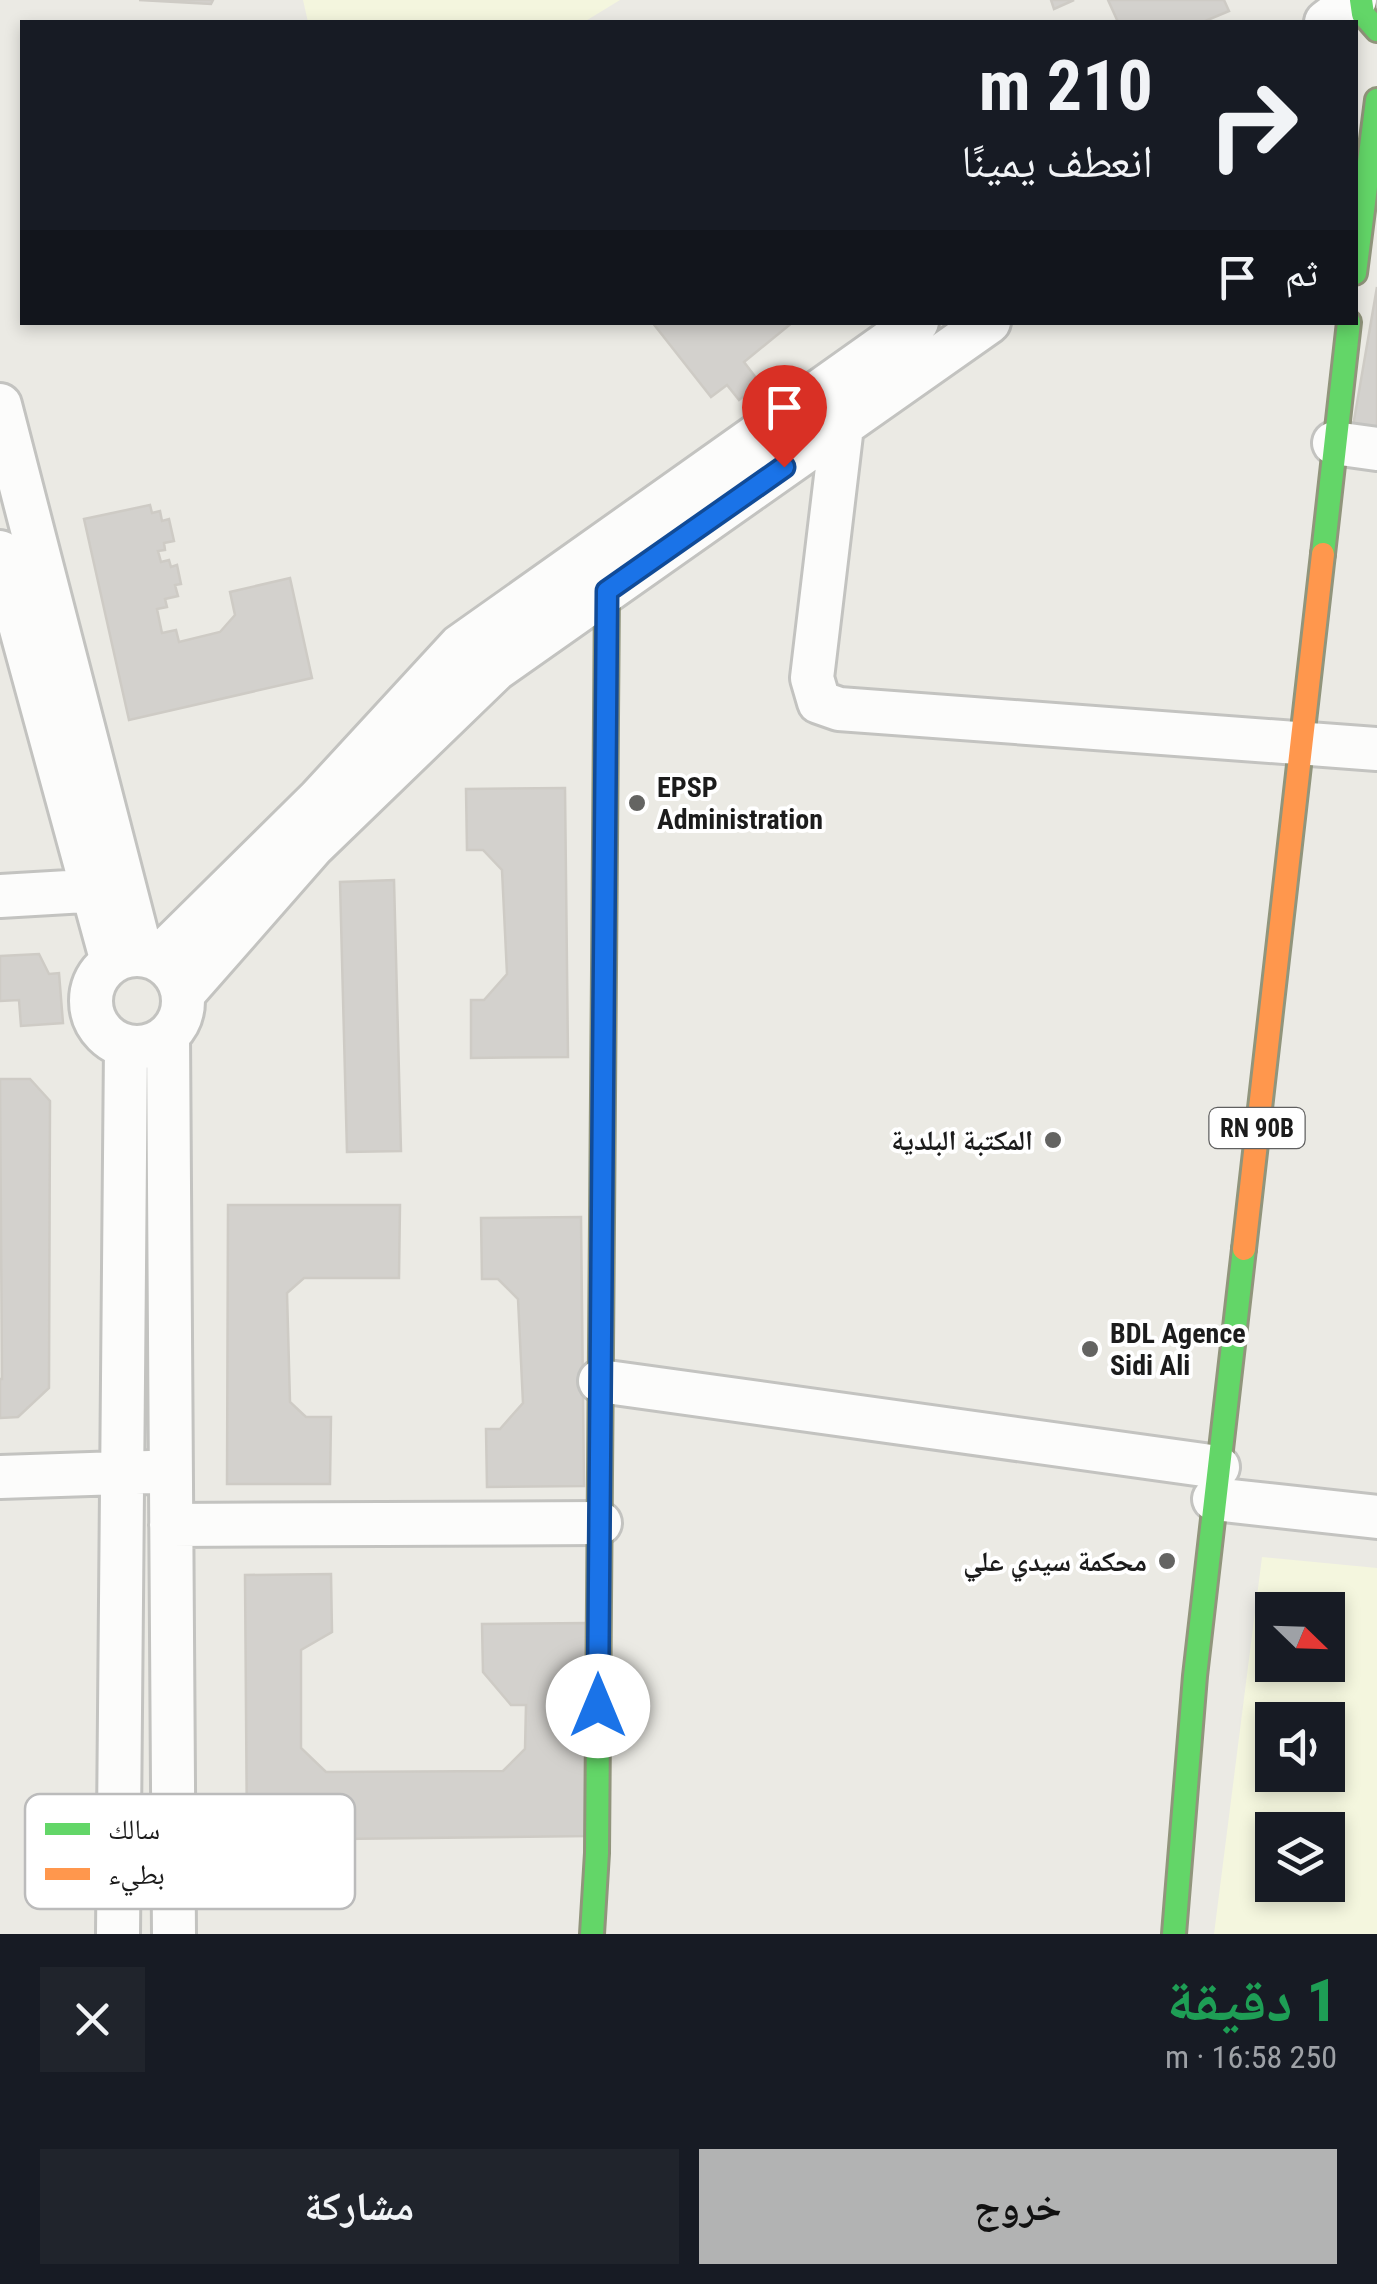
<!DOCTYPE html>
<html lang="ar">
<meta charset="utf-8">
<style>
:root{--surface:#171b24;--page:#20242c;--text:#f1f3f6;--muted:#9ea1a6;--accent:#b2b3b3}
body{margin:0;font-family:"Roboto Condensed","Noto Naskh Arabic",sans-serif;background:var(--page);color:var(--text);direction:rtl;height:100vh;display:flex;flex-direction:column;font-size:38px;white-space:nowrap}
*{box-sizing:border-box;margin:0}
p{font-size:32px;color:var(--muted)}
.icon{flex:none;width:55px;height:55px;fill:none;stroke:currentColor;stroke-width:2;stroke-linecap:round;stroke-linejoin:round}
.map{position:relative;height:1934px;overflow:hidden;direction:ltr}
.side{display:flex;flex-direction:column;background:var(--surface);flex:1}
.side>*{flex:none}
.guide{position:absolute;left:20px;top:20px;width:1338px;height:305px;border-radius:0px;box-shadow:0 5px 15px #0003;direction:rtl;background:#171b24;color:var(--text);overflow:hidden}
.needle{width:65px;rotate:113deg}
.buttons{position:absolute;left:1255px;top:1592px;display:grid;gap:20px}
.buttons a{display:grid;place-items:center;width:90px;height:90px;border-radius:0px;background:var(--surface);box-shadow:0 5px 15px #0003;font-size:50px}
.pin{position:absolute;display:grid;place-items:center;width:85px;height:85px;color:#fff;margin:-102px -42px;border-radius:50% 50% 50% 0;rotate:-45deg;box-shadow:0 0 10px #0007}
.pin .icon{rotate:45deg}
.me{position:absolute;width:110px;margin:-55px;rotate:0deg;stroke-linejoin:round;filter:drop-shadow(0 0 8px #0008)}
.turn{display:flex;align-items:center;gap:35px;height:210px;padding:0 40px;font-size:45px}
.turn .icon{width:130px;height:130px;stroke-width:2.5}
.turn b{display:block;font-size:70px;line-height:85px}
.then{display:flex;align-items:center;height:95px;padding:0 40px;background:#0003;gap:20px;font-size:38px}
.round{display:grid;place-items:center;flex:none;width:105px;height:105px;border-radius:0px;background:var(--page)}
.overview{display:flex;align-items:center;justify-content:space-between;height:170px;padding:0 40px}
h1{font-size:60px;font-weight:800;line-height:75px;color:#1e9e55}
.cta{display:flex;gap:20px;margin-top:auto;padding:20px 40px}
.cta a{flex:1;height:115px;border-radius:0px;background:var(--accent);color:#111;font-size:40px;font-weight:800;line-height:115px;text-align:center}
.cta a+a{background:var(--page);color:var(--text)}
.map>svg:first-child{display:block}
.education{fill:#f4f6de;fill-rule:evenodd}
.building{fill:#d3d1cd;stroke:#cecbc5;stroke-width:2.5}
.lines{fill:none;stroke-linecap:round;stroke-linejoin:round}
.street-casing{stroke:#c3c3c0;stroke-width:48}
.fast-casing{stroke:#91957c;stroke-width:28}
.slow-casing{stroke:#91957c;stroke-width:28}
.street{stroke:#fcfcfb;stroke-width:42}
.fast{stroke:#63d668;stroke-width:22}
.slow{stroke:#ff974d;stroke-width:22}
.route-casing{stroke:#114b97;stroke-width:25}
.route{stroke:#1a73e8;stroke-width:18}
.poi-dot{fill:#646462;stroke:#fff;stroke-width:4}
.labels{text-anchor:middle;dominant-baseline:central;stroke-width:8;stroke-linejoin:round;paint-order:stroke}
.shield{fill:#fff;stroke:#606060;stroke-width:2.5}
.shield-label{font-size:25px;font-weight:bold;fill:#1c1c1c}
.poi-label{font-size:28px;font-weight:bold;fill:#1c1c1c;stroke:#fff;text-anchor:start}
.key{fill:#fff;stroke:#bbb;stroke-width:2.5}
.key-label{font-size:28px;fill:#1c1c1c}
</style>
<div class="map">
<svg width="1377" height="1934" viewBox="0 0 1377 1934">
<rect width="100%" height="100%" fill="#ebeae4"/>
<!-- education -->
<path class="education" d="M303,0h317l-36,22h-276z
M1262,1557l115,11v366h-163zM1272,1610h56v55h-56zM1272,1720h56v55h-56zM1272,1830h56v55h-56z"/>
<!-- building -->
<path class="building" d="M139,0h74l-2,4z
M1051,0h23l-20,9z
M1108,0h116l5,11 -26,11h-85z
M1377,287v179l-30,-5z
M652,322h141l-49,40 16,21 -21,17 -12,-15 -16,12z
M150,505l2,8 8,-2 2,10 7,-2 5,22 -10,2 1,7 -7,1 3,11 8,-2 2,7 6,-2 4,19 -6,1 3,11 -13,3 2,8 -10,2 5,24 14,-3 3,12 41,-10 15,-17 -5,-23 60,-14 22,100 -183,42 -45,-201z
M565,788l3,269 -97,1v-58h13l23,-26 -5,-104 -19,-20h-16l-1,-61z
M394,880l7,271 -54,1 -7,-270z
M39,954l10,20 10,-1 4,50 -42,3 -2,-26 -19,1v-45z
M0,1079h30l20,22 -1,287 -31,29 -18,1v-39h2z
M228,1205h172l-1,73h-95l-17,15 3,109 16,15h25l-1,67h-103z
M581,1217l3,269 -97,1 -1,-58h14l23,-26 -5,-104 -20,-20h-16l-1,-61z
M331,1574l1,58 -31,18v98l25,24 177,-1 22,-22 1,-44h-15l-28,-33 -1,-48 104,-1 3,213 -342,4 -2,-265z"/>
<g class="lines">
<defs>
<path id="street" d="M1326,22l29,-22
M0,405l142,550
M842,426l-30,252 7,24 20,7 538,40
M1334,443l43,6
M0,552l112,410
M0,896l119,-7
M91 1001a46 46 0 1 1 92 0a46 46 0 1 1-92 0Z
M157,959l162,-160 141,-153 457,-324
M183,994l130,-148 183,-177 493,-347
M168,1035l6,899
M600,1381l618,86
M0,1477l150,-5
M1214,1499l163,18
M171,1525l429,-2
M118,1934l8,-888"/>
<path id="fast" d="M1361,0l2,14 14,16
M1355,273l22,-173
M1323,554l26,-232
M592,1934l5,-81 10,-1262
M1174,1934l21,-258 49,-427"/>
<path id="slow" d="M1244,1249l79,-695"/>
</defs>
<!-- street casing -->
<use href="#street" class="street-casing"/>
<!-- fast casing -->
<use href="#fast" class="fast-casing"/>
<!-- slow casing -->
<use href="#slow" class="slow-casing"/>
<!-- street -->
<use href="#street" class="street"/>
<!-- fast -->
<use href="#fast" class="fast"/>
<!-- slow -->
<use href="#slow" class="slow"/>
</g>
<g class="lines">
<defs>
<path id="route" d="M598,1706l9,-1115 177,-124"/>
</defs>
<!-- route casing -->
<use href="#route" class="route-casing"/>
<!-- route -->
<use href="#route" class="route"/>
</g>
<!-- markers -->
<g class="poi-dot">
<circle cx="637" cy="803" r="10"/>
<circle cx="1053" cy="1140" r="10"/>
<circle cx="1090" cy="1349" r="10"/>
<circle cx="1167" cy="1561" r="10"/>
</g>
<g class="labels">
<!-- shield labels -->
<rect class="shield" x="1209.5" y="1108" width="95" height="40" rx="8"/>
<g class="shield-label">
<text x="1257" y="1128">RN 90B</text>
</g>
<!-- poi labels -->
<g class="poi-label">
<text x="657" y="787">EPSP<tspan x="657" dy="32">Administration</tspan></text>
<text x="1033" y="1140" text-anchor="end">المكتبة البلدية</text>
<text x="1110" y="1333">BDL Agence<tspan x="1110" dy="32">Sidi Ali</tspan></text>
<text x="1147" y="1561" text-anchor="end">محكمة سيدي علي</text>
</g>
</g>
<!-- legend -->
<rect x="25" y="1794" width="330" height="115" rx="15" class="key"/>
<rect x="45" y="1823" width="45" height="12" fill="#63d668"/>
<rect x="45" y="1868" width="45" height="12" fill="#ff974d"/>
<g class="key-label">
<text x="108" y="1839">سالك</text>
<text x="108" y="1884">بطيء</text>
</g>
</svg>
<div class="buttons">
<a><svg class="needle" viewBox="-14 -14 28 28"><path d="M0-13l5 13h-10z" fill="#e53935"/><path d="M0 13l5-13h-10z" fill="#9ea1a6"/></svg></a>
<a><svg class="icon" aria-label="sound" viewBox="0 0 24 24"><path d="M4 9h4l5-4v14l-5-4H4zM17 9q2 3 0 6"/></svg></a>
<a><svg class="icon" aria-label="layers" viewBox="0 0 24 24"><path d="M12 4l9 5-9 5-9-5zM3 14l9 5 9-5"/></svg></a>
</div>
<div class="pin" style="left:784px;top:467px;background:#d93025"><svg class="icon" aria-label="arrive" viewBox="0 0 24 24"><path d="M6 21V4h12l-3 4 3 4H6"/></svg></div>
<svg class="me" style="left:598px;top:1706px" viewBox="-20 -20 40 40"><circle r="19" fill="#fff"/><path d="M0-13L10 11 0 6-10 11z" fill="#1a73e8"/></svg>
<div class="guide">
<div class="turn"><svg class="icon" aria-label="right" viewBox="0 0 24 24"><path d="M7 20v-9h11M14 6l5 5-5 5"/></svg><div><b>210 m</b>انعطف يمينًا</div></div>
<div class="then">ثم<svg class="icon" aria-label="arrive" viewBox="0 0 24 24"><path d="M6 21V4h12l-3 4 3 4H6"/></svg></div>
</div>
</div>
<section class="side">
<div class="overview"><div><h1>1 دقيقة</h1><p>250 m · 16:58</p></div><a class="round"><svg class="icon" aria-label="close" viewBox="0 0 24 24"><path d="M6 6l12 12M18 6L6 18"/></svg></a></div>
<div class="cta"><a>خروج</a><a>مشاركة</a></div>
</section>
